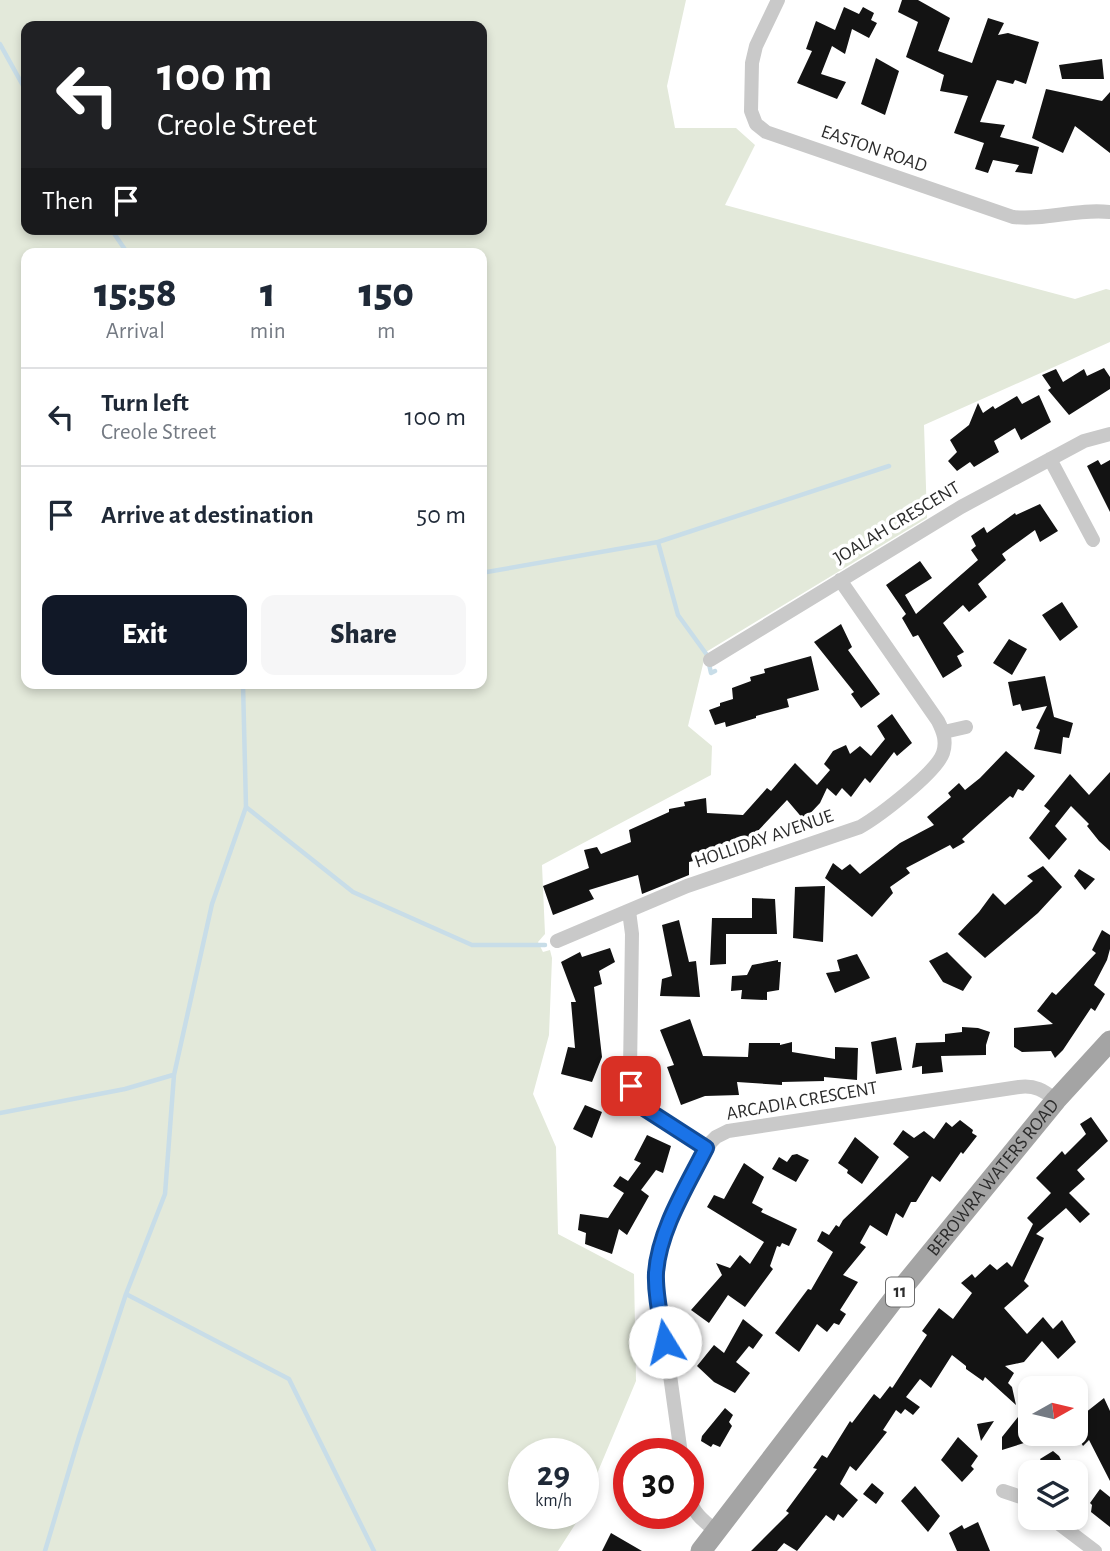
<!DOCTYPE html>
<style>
:root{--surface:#fff;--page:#f6f6f7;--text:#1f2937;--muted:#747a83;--line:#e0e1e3;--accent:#111827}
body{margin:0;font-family:"Alegreya Sans",sans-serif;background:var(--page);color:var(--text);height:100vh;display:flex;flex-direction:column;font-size:26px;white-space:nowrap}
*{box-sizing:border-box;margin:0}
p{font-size:23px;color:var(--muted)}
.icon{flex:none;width:38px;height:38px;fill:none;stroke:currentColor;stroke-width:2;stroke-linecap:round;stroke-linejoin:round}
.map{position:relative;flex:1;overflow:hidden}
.drawer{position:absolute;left:21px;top:248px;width:466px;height:441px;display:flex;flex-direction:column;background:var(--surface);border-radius:14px;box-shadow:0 4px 10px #0003}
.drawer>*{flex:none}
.hud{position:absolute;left:21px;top:21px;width:466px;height:214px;border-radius:14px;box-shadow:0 4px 10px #0003;background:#202124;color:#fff;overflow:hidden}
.needle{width:46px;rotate:82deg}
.controls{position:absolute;left:1018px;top:1376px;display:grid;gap:14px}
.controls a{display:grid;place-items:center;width:70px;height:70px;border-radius:14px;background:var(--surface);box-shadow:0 4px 10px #0003;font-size:35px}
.speed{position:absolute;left:508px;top:1438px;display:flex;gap:14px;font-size:35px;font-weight:700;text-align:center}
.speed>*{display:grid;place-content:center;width:91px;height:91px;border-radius:50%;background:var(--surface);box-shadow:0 4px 10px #0003;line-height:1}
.speed small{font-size:18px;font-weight:400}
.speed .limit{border:10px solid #d22;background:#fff;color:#111}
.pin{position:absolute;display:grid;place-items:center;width:60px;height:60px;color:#fff;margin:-30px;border-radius:14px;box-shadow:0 4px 10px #0006}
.me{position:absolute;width:77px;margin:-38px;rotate:351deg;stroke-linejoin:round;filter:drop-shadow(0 0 5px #0008)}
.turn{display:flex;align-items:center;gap:24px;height:147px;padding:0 21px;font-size:32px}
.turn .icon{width:91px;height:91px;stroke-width:2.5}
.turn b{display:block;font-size:49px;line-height:60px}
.then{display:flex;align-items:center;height:66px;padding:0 21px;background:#0003;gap:14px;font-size:26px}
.eta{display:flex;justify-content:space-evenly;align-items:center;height:119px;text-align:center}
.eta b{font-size:42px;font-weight:800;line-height:49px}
.primary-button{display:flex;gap:14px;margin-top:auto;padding:14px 21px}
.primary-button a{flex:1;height:80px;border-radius:14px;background:var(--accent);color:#fff;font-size:28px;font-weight:800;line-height:80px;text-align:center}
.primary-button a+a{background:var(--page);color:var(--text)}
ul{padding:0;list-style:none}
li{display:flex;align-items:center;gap:21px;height:98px;padding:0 21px;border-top:2px solid var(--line)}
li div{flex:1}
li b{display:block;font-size:26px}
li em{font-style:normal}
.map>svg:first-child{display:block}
.green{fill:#e3e9da;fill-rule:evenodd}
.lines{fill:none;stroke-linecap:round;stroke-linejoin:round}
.stream{stroke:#c8dde8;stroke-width:4.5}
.building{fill:#131313}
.minor{stroke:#c9c9c9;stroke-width:14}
.primary{stroke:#a4a4a4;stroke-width:21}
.route-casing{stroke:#114b97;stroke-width:18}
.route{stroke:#1a73e8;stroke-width:12}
.labels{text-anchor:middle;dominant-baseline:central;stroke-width:7;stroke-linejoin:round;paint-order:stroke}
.shield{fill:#fff;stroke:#6b6b6b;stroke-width:2}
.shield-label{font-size:18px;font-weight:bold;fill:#2c2c2c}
.street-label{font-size:19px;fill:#2c2c2c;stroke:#fff}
</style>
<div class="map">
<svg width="1110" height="1551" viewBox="0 0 1110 1551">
<rect width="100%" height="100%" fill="#fff"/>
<!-- green -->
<path class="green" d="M0,0h686l-19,86 8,42h61l19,17 -30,60 350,94 31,-10 4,1v52l-186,83 3,93 -221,134 -18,74 24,20 -1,29 -169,90 3,69 -7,8 5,10 7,-2 2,8 -3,77 -16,59 23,53 2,87 76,40 2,107 -53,126v-53h-60v60h57l-4,9 -18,28h-558zM26,26h455v203h-455zM26,254h455v430h-455z"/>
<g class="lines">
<!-- stream -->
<path class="stream" d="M0,44l26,47
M111,229l17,25
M658,542l20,73 29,40 4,18 4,-2
M481,573l177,-31 231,-76
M246,807l107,85 119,53h73
M0,1113l125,-24 48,-14
M126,1294l163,85 85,172
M45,1551l34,-114 47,-143 39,-100 9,-119 38,-171 34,-97 -3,-123"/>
</g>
<!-- building -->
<path class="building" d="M902,0h16l32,18 -12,33 34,12 16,-45 16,5 -6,12 10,-2 31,9 -13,42 -11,-4 -2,4 -16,-4 -17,42 25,3 -5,12 39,10 -7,27 -17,-2 4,-7 -26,-5 -5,13 -13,-4 9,-26 -30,-10 14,-37 -28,-5 4,-16 -38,-18 12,-35 -20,-10z
M844,7l15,7 4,-7 11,6 -3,7 6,3 -8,15 -17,-9 -7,25 -13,-8 -11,28 25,8 -9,17 -40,-16 15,-32 -6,-2 10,-28 19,9z
M876,58l23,13 -14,44 -24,-11z
M1102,59l2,20h-42l-3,-14z
M1046,89l56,12 8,-9v61l-35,-27 -12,27 -31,-15z
M1104,368l6,9v12l-41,26 -21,-25 3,-2 -9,-13 14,-6 7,13 21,-13 3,7z
M1039,395l12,27 -30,18 -6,-12 -21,13 5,11 -25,15 -4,-5 -13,9 -9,-10 9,-9 -7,-12 19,-15 9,-22 5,10 10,-7 2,3 22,-13 5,8z
M1098,460l3,5 9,-5v52l-23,-46z
M1040,504l18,27 -18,11 -5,-12 -33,24 4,6 -28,24 9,13 -18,15 -6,-7 -20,18 21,29 -7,4 5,10 -19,12 -25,-43 -5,2 -11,-19 4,-4 -20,-29 34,-24 12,17 -27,17 11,19 62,-54 -7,-10 5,-4 -5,-10 13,-9 3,6 28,-20 1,2z
M1062,602l16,25 -18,14 -18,-26z
M841,624l11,23 -4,3 32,44 -19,14 -10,-14 3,-2 -40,-50z
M1009,639l18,10 -15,26 -19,-12z
M811,656l8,34 -32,9 2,8 -33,9v2l-30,9 -1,-5 -10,3 -6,-15 11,-4v-3l13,-4 -1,-11 19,-7 -1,-4 15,-4 -1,-4z
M1045,676l9,41 19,6 -4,15 -6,-1 -2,17 -27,-5 6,-19 -4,-2 11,-22 -25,5 -2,-7 -7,2 -5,-24z
M892,714l20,29 -15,13 -3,-4 -24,31 -5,-5 -14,19 -9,-9 -6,8 -9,-8 -7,15 -16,17 -17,-20 -32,34 1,11 -46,8 1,4 -22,5v13l-47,19 -4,-19 -49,15 5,9 -41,16 -10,-29 46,-18 -5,-18 13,-3 4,7 30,-12 -2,-12 40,-18v-3l16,-3 -1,-4 22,-4 1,15 36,2 24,-27 4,3 24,-28 22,22 13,-15 -6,-6 9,-13 13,-6 4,9 10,-8 11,10 14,-17 -8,-13z
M1006,751l29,25 -12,15 -5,-2 -5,9 -3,-2 -48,43 3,3 -12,7 -3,-4 -44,23 4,5 -20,14 3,6 -21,24 -47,-39 8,-15 9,7 8,-6 10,10 40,-31 34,-18 -7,-8 24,-20 -3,-4 11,-10 6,7 15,-12z
M1110,772v79l-11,-10 -12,-15 2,-2 -18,-18 -16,20 12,13 -18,21 -20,-22 21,-27 -6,-5 26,-32 19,21z
M1043,866l19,21 -24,26 -53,45 -27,-24 21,-22 14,-19 12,12 28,-24 -6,-5z
M1079,869l16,10 -10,11 -11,-14z
M825,886l-2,56 -30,-4 2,-51z
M752,898l23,1 2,35h-51v30l-16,1 2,-47h40z
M679,920l10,42 7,-1 4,36 -40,-1 2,-17 10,-3 -10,-51z
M1102,930l8,5v14l-3,11 -13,25 11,9 -10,17 -4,-3 -28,42 -8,8 -4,-7 -29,1 -8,-5v-19l39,-4 -16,-13 15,-19 4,3 40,-42 -4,-3z
M610,948l5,14 -16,9 3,13 -8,3 8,70 -10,25 -31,-8 7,-27 7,1 -4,-46h5l-15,-40 19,-10 2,5z
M947,952l25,25 -9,14 -20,-9 -14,-21z
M857,954l13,24 -35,15 -9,-20 14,-2 -3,-11z
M778,960v2h3l-2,28 -12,2v8l-26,-1 1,-9 -11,1 1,-15 15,-1 5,-10z
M690,1019l13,37 45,1 1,-14h31v2l12,-3v10l43,7v-12l23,1 -1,32 -33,-3v4l-42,1v3l-45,-3 2,13 -34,1 -24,9 -14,-38 7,-2 -14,-35z
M962,1027l16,1 12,4 -4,13v10l-45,1 2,16 -21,2v-8l-10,2 4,-25 29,-1v-8l17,-2z
M896,1037l6,33 -26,4 -5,-32z
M585,1105l17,7 -10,26 -19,-9z
M1091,1117l17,24 -31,29 8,9 -16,14 21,21 -10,9 -14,-15 -30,26 8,4 -20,43 5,5 -25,22 23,26 16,-17 10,12 9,-9 14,22 -18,17 -16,-18 -18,21 -19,4 9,7 -6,10 4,4 4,18 -31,-28 -2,4 -17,-12v-3l-14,-11 -21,33 -11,-9 -14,18 14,10 -7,8 -8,-6 -4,5 -5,-4 -13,20 4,2 -31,39 -6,-5 -10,18 18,16 -15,18 -5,-4 -4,7 -8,-6 -29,36 -13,-8 -7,8h-26l38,-38 -3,-2 31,-42 -4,-1 9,-13 5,3 23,-37 2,2 22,-29 6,5 10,-13 2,2 1,-1 34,-52 -5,-4 17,-23 14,11 19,-26 -11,-10 11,-9 3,4 15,-14 7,6 10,-8 5,5 21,-43 -6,-6 24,-25 -15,-15 26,-27 3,4 21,-21 -6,-10z
M960,1120l13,10 -1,3 5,3 -14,18 -2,-2 -21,30 -8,-6 -16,26h-5l-8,16 -7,-5 -9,23 -17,-11 -10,18 6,4 -23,28 15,7 -18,28 6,4 -7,11 -5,-2 -7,9 -10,-8 -18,28 -24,-19 33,-44 3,1 22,-38 -16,-11 5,-10 7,4 7,-10 3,2 4,-7 66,-63 -16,-13 10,-14 11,8 10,-7 10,8 12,-17 6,5z
M647,1135l24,11 -8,27 -7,-3 -15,20 8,6 -22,39 -8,-6 -7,25 -27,-10 1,-11 -8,-3 2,-16 28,4 16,-25 -11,-7 7,-10 8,5 13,-18 -7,-3z
M855,1137l24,20 -17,27 -15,-11 1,-3 -10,-7z
M797,1154l12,6 -13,22 -24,-13 7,-12 8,5 5,-7z
M744,1163l20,14 -12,26 11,6 -2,3 36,17 -8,17 -7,-3 -2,4 -3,-1 -7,20 3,3 -28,38 -17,-12 -19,28 -18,-13 31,-35 -6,-12 14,5 10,-13 10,9 14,-22 -57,-35 7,-12 10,4z
M743,1319l20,16 -10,14 -4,-3 -13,16 14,11 -15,20 -21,-11 -17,-16 17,-21 10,8z
M1104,1398l6,13v70l-21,-41 -6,6 -7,-12v-29l9,8z
M725,1408l8,7 -4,7 3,4 -12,21 -7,-3 -2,3 -10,-6 1,-5z
M1018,1417l6,26 -22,7v-13z
M994,1421l-13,20 -4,-17z
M958,1437l20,19 -7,10 3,3 -12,13 -21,-22z
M1053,1451l6,5 8,16h-20l-7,-13z
M872,1483l12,10 -8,11 -13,-10z
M915,1486l25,30 -12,16 -27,-31z
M1100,1489l10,8v30l-19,-15 1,-7 -2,-2z
M978,1522l12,29h-33l-8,-18 13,-8 2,4z
M611,1533l31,18h-40z"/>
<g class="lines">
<!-- minor -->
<path class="minor" d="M778,0l-22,46 -4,17 -1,48 5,13 10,8 247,85c32,4 64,-9 97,-5
M1050,459l43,81
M710,660l251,-153 123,-66 26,-7
M944,732l22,-5
M629,911l3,23 -2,136c0,9 1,18 5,26 10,18 53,40 71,52
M557,941l130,-55 173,-59c19,-11 76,-54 83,-74 4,-12 0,-22 -5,-32l-98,-141
M681,1454l-25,-179 5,-33 19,-42 31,-58 5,-5 12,-6 291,-44c16,-2 24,3 37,13
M1003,1491l18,6 10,7
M688,1494c4,18 14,26 28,37
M1050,1517l45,34"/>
<!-- primary -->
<path class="primary" id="s1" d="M701,1551l202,-264 153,-187 54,-59"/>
</g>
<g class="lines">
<defs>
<path id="route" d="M631,1086l5,12 8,10 62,40c-19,38 -47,82 -50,125 -1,22 5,47 9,69"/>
</defs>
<!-- route casing -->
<use href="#route" class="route-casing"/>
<!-- route -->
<use href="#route" class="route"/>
</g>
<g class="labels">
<!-- shield labels -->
<rect class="shield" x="886" y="1277.5" width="28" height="29" rx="5"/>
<g class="shield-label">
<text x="900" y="1292">11</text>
</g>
<!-- street labels -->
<g class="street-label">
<text transform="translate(874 149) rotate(19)">EASTON ROAD</text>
<text transform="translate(897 523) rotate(-31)">JOALAH CRESCENT</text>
<text transform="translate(764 839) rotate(-19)">HOLLIDAY AVENUE</text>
<text transform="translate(802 1101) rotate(-10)">ARCADIA CRESCENT</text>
<text stroke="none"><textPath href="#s1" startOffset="474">BEROWRA WATERS ROAD</textPath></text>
</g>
</g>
</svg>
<div class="controls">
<a><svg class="needle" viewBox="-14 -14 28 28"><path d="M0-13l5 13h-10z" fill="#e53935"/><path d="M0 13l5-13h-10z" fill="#747a83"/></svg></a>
<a><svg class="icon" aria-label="layers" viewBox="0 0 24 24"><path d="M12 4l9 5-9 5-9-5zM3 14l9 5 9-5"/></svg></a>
</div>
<div class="speed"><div>29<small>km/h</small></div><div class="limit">30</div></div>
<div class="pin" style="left:631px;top:1086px;background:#d93025"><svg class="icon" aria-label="arrive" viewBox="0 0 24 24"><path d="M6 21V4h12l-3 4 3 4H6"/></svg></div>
<svg class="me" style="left:665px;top:1342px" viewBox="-20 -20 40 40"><circle r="19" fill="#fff"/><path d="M0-13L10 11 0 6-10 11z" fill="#1a73e8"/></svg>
<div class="hud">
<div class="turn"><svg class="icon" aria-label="left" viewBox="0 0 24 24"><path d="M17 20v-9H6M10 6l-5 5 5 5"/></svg><div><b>100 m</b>Creole Street</div></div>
<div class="then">Then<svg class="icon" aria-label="arrive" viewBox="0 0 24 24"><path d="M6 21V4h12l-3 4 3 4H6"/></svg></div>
</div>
<section class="drawer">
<div class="eta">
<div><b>15:58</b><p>Arrival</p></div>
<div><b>1</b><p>min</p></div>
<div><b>150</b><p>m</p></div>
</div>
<ul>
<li><svg class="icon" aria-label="left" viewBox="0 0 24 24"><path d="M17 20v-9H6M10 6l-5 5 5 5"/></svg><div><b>Turn left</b><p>Creole Street</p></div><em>100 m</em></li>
<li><svg class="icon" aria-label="arrive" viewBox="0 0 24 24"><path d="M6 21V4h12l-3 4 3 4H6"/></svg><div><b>Arrive at destination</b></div><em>50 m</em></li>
</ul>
<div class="primary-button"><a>Exit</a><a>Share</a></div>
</section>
</div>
